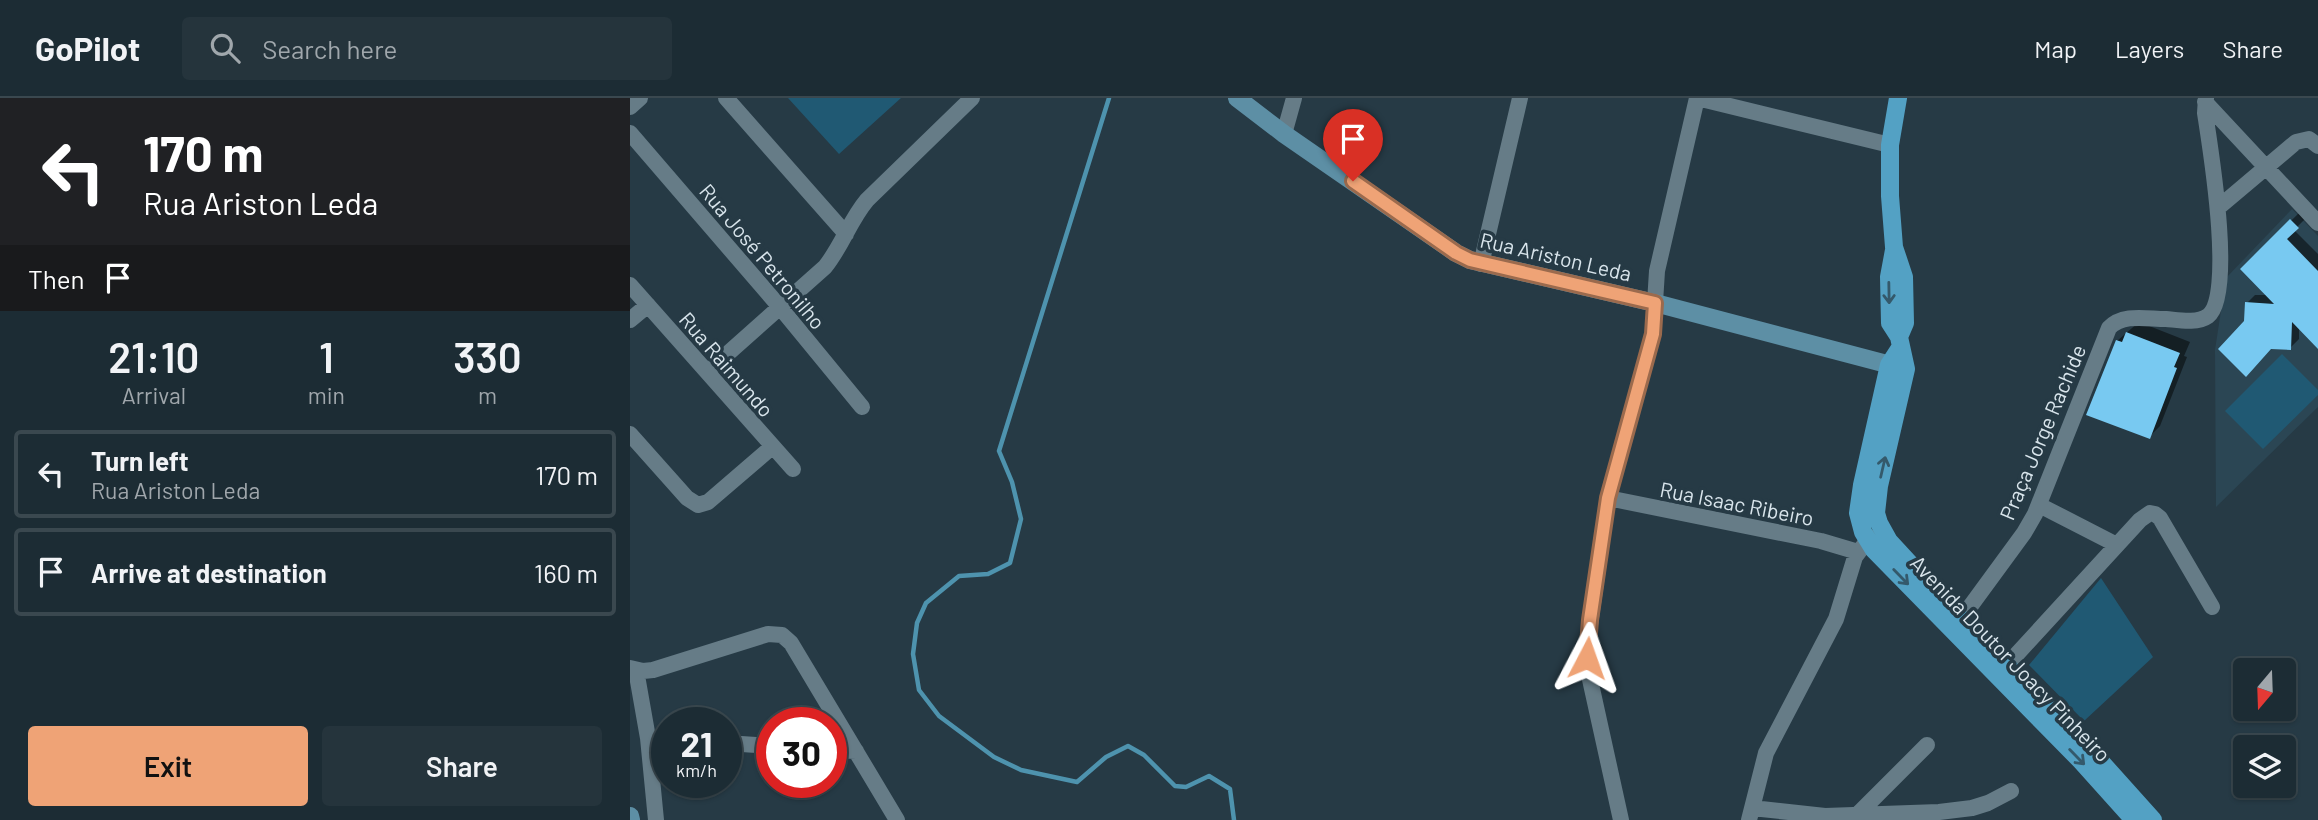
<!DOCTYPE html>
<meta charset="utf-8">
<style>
:root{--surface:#1c2c34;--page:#25343c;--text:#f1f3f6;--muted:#a0a7ac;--line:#3a484f;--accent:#efa376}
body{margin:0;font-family:Barlow,sans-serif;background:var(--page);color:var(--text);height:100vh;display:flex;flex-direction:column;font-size:26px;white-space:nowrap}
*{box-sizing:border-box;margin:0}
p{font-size:23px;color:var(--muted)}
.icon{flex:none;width:38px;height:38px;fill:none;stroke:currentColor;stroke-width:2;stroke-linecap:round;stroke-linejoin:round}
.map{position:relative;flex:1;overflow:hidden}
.panel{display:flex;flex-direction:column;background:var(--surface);width:630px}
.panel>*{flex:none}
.guide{background:#202124;color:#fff;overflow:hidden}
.needle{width:46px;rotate:199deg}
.tools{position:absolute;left:1603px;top:560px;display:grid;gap:14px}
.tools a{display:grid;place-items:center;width:63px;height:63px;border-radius:7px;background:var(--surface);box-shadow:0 2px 5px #0004,0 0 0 2px var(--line);font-size:35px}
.speed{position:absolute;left:21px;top:609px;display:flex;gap:14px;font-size:35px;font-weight:700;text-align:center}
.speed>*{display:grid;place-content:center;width:91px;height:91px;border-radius:50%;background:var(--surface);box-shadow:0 2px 5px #0004,0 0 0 2px var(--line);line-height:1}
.speed small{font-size:18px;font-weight:400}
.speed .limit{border:10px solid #d22;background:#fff;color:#111}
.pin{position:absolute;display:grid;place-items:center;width:60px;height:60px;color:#fff;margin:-72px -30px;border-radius:50% 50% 50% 0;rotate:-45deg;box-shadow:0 0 7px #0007}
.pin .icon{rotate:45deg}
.me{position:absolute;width:77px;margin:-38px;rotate:4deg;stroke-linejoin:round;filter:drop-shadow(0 0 5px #0008)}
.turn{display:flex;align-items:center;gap:24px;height:147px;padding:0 28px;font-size:32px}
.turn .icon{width:91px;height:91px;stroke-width:2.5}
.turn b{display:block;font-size:49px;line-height:60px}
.then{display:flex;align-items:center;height:66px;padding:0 28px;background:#0003;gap:14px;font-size:26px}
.eta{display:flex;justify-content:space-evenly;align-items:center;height:119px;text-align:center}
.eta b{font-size:42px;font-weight:600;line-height:49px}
.cta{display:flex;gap:14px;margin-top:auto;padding:14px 28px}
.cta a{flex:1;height:80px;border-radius:7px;background:var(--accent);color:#111;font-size:28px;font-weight:600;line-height:80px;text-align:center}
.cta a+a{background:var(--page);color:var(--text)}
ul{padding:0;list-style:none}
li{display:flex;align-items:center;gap:21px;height:88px;margin:0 14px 10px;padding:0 14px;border:4px solid var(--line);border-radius:7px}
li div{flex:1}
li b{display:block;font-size:26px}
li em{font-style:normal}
header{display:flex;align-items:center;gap:42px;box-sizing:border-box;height:98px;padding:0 35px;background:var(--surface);border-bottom:2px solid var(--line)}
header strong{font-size:33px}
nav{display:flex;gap:38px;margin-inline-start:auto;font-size:24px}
.search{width:490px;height:63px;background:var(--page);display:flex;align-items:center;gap:18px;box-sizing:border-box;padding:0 24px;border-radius:7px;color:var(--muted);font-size:26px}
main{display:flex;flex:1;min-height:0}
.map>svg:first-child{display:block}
.built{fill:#2b4654}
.green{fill:#205973}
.shadow{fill:#0007}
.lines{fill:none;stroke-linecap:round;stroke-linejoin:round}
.stream{stroke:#4e93ae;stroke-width:4.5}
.building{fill:#78c9f1}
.street{stroke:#667c87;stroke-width:16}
.secondary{stroke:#5d8fa5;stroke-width:18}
.primary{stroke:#53a1c4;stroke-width:18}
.oneway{stroke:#34596b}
.route-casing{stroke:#9b6a4d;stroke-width:18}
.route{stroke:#efa376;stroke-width:12}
.labels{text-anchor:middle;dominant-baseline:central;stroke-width:7;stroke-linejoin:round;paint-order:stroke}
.street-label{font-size:21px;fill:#d9e5ec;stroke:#263a45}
</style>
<header>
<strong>GoPilot</strong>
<div class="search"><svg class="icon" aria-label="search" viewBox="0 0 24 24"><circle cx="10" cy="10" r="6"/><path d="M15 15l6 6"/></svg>Search here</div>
<nav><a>Map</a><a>Layers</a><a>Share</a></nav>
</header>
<main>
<section class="panel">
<div class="guide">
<div class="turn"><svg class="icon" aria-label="left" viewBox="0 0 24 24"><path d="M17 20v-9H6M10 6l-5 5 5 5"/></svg><div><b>170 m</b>Rua Ariston Leda</div></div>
<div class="then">Then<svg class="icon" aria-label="arrive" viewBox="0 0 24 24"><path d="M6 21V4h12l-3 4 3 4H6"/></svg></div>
</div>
<div class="eta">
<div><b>21:10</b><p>Arrival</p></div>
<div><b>1</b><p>min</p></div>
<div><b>330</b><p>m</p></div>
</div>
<ul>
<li><svg class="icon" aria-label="left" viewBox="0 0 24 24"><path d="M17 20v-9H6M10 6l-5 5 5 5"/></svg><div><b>Turn left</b><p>Rua Ariston Leda</p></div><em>170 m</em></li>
<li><svg class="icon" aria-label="arrive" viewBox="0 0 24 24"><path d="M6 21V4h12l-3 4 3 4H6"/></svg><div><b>Arrive at destination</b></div><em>160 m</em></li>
</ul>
<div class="cta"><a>Exit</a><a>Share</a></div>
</section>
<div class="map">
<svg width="1688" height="722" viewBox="0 0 1688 722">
<rect width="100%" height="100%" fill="#263a45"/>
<!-- built -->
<path class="built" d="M1662,111l26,27v171l-102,100 -1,-157 11,-72z"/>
<!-- green -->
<path class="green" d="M158,0h113l-62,56z
M1652,256l36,36v5l-55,54 -38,-38z
M1471,480l52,79 -69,64 -55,-56z"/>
<!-- shadow -->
<path class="shadow" d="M1670,114l6,6 -12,12 24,24v92l-19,-19v12l-9,9 -44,-26 1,-19 8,-8h13l-26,-26z
M1509,224l51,20 -6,14 3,1 -27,69 -11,11 -32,-96z"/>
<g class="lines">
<!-- stream -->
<path class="stream" d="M479,0l-110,353 13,31 9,37 -11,44 -22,11 -29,2 -33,27 -9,20 -4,31 6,36 20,26 55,41 27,13 56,12 29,-25 22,-11 16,9 31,31 11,1 23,-11 21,13 4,31"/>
</g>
<!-- building -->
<path class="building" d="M1660,121l9,9 -12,11 31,32v78l-26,-27 -1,28 -20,-1 -25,28 -28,-28 26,-28 1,-19 29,2 -34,-35z
M1496,234l54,21 -6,14 3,1 -27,71 -64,-24 30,-75 6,2z"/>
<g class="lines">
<!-- street -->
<path class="street" d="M96,0l120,136
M1067,0l193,47
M1575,4l113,121
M0,9l10,-9
M0,35l149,173 83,101
M654,36l10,-36
M1589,109l77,-65 13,-3 9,7
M851,166l39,-166
M0,187l163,184
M0,222l18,-15
M77,274l118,-105c17,-21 25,-47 42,-67l105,-102
M0,336l57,64 11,7 10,-3 64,-55
M978,400l213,43 37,11
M1409,407l78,40
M1331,521l63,-86 11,-19 74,-186c14,-15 38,-9 57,-9 12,1 31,5 42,-3 27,-20 2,-170 -3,-203l1,-15
M1376,568l134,-146 10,-7 5,1 5,4 52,89
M0,570l13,3 10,-1 115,-36 14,1 9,8 106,177
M6,572l12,68 8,82
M18,640l19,1
M96,645l46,3
M201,652l25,1
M1122,710l73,8 114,-4 33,-4 16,-5 23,-12
M1228,716l69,-69
M991,722l-32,-145 -1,-36 20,-141 45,-164 4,-63 40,-173
M1119,722l17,-67 70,-134 19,-62 12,-16 11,-5"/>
<!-- secondary -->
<path class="secondary" d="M607,0l47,36 172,119 14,7 189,44 243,64
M0,718l1,4"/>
<!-- primary -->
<path class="primary" d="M1268,0l-8,47v51l4,51 10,30 1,46 -6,14 7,32 -27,117 -3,27 3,10 10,18 72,78 131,133 61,68
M1264,152l-5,27 1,46 9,14
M1270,250l-11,17 -27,120 -4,28 5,19 11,18 207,211 53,59"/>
</g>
<!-- one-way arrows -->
<defs><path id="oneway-shaft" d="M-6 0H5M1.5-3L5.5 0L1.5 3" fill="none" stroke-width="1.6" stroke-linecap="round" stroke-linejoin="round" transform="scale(1.75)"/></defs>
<g class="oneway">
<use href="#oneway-shaft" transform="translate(1259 195) rotate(89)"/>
<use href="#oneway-shaft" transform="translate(1253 369) rotate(-77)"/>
<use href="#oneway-shaft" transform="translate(1271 479) rotate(46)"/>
<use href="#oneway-shaft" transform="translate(1447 659) rotate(46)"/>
</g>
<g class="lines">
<defs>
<path id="route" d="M723,83l103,72 14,7 185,43 -2,31 -45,164 -18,122 -3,38"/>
</defs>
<!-- route casing -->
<use href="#route" class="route-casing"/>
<!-- route -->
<use href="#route" class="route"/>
</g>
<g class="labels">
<!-- street labels -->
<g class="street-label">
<text transform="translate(133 158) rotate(50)">Rua José Petronilho</text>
<text transform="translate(926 158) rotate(13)">Rua Ariston Leda</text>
<text transform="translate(97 266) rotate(49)">Rua Raimundo</text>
<text transform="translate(1412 334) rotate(-67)">Praça Jorge Rachide</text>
<text transform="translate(1107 405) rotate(11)">Rua Isaac Ribeiro</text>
<text transform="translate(1381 560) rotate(46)">Avenida Doutor Joacy Pinheiro</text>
</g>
</g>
</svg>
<div class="tools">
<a><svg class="needle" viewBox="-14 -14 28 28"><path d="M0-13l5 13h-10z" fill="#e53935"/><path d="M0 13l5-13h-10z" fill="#a0a7ac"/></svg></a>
<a><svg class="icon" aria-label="layers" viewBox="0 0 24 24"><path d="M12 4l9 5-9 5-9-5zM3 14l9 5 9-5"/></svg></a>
</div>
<div class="speed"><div>21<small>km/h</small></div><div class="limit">30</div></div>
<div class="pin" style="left:723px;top:83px;background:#d93025"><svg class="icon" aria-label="arrive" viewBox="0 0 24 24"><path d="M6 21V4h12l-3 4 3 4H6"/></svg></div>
<svg class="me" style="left:957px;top:560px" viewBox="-20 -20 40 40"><path d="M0-17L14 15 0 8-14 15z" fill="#efa376" stroke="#fff" stroke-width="4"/></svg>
</div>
</main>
